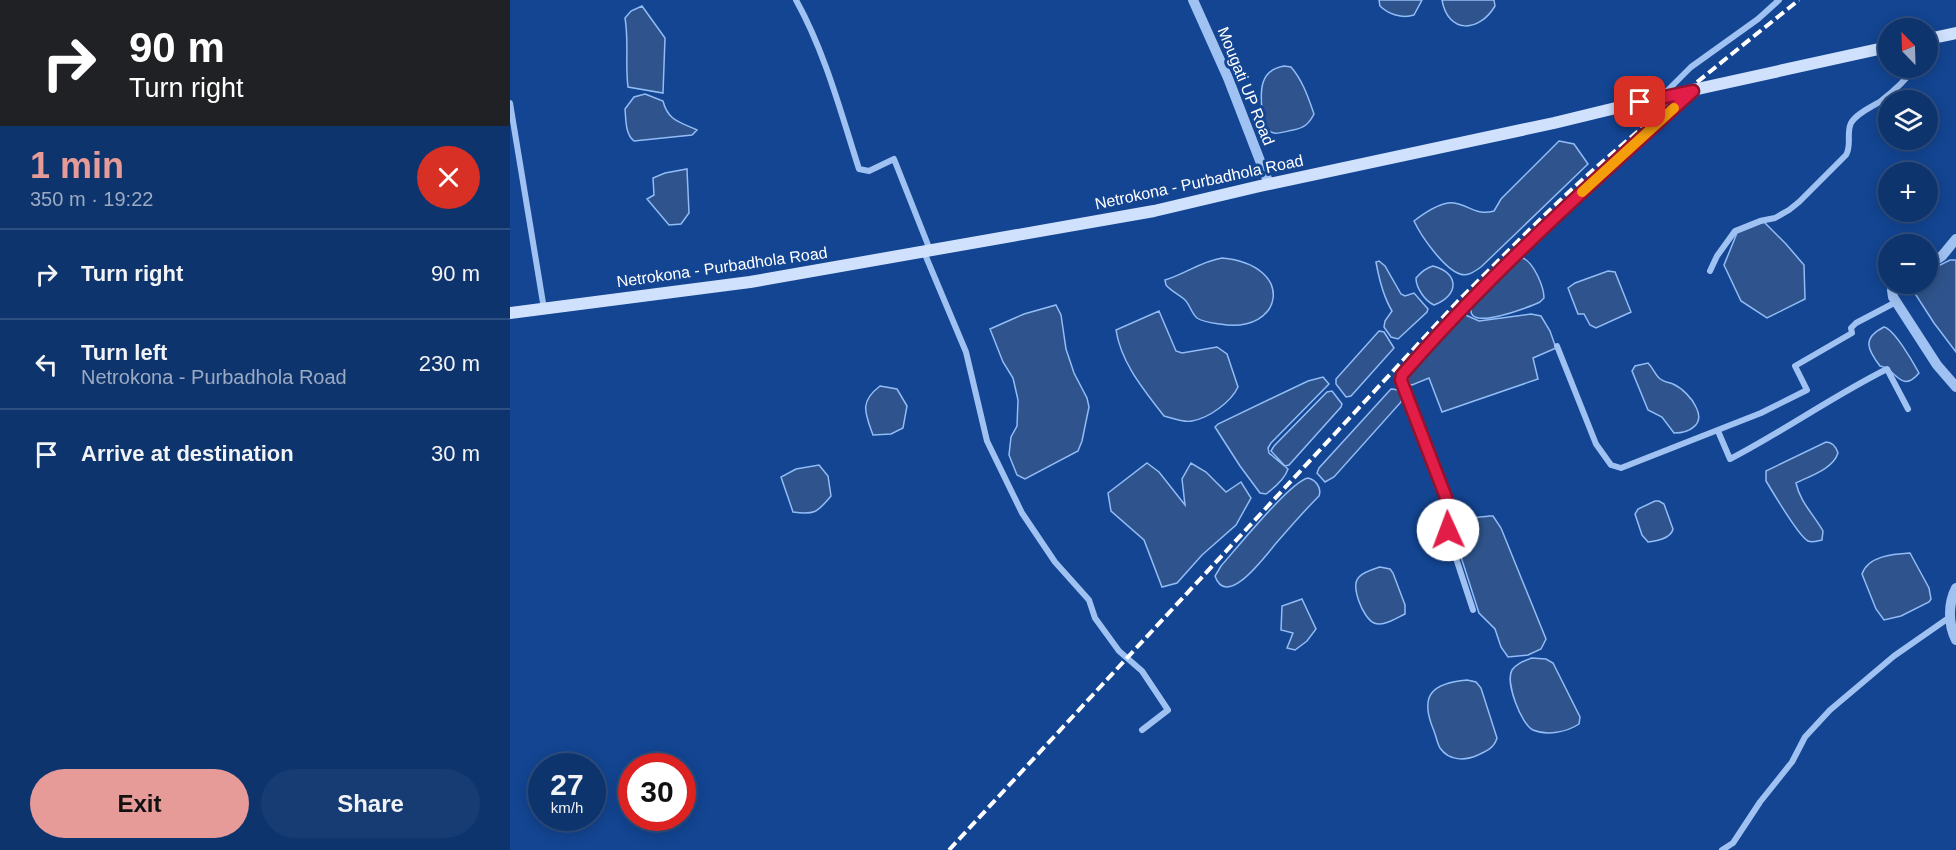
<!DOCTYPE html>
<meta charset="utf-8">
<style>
:root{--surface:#0e346e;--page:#173c73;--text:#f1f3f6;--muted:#9baac2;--line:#2e4f81;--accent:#e69b98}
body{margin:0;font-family:Arial,sans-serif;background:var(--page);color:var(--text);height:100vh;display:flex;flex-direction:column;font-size:22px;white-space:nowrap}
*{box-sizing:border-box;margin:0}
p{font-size:20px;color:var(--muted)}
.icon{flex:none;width:33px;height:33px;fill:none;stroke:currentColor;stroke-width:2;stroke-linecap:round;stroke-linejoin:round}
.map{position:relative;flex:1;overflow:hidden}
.details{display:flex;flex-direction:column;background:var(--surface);width:510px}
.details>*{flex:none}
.guide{background:#202124;color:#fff;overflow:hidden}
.needle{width:39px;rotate:337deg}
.tools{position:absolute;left:1368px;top:18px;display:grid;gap:12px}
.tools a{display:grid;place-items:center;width:60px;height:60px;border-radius:50%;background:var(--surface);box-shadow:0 3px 15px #0003,0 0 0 2px var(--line);font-size:30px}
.speed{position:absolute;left:18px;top:753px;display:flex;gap:12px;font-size:30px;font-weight:700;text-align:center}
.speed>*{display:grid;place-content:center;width:78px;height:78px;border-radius:50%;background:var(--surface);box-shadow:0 3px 15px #0003,0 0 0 2px var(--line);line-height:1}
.speed small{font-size:15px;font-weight:400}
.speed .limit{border:9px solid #d22;background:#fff;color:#111}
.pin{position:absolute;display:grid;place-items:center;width:51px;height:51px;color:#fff;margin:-26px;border-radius:12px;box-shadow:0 3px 9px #0006}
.me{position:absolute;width:66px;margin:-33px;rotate:358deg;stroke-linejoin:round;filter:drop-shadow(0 0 4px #0008)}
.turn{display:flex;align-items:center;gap:21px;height:126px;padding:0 30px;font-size:27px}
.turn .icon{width:78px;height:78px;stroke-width:2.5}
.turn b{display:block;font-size:42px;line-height:51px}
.round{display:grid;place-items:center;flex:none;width:63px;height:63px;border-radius:32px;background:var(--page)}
.headline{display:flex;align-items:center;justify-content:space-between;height:102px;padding:0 30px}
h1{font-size:36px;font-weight:700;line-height:45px;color:var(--accent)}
.cta{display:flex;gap:12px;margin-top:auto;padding:12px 30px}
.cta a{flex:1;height:69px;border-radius:36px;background:var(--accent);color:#111;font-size:24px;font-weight:700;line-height:69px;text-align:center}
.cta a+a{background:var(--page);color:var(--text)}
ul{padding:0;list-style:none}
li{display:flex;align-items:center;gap:18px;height:90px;padding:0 30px;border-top:2px solid var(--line)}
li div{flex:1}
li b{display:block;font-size:22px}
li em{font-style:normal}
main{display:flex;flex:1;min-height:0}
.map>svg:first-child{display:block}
.water{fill:#2f548d;stroke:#92bcf5;stroke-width:1.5}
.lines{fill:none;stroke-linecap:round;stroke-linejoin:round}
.minor{stroke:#a0c2f2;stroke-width:6}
.tertiary{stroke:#a0c2f2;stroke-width:10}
.secondary{stroke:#cfe1fc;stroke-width:12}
.rail{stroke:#fff;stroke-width:4;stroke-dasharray:10 4.5;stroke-linecap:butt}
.route-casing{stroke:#92132f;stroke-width:15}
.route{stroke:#e11d48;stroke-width:10}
.slow{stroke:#f59e0b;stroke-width:10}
.labels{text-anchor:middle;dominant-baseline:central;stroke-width:6;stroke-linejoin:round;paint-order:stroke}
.street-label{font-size:16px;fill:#fff;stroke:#134592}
</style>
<main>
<section class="details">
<div class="guide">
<div class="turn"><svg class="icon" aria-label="right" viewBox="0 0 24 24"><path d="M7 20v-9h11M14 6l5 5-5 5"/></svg><div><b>90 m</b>Turn right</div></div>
</div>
<div class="headline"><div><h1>1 min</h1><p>350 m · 19:22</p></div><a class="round" style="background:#d93025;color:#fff"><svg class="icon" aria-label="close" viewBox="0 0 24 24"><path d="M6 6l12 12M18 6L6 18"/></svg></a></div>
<ul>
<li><svg class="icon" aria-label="right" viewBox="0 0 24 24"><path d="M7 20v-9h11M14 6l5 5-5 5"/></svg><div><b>Turn right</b></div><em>90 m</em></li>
<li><svg class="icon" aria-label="left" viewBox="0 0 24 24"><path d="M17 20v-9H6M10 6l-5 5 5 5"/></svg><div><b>Turn left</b><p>Netrokona - Purbadhola Road</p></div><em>230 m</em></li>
<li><svg class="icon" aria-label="arrive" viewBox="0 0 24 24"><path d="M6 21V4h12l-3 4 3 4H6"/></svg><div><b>Arrive at destination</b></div><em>30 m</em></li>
</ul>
<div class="cta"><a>Exit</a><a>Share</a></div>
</section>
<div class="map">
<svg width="1446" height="850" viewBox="0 0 1446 850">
<rect width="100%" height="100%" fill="#134592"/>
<!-- water -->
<path class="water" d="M869,0h43l-8,15c-12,4 -26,-1 -34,-9z
M932,0h52l1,6c-16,27 -47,28 -53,-6z
M132,6l23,32 -2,55 -35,-6c-3,-23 1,-46 -3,-69l6,-7z
M774,66l7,1c12,14 17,30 23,47 -5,10 -10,14 -21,16 -6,1 -14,4 -19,3 -12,-3 -10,-14 -12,-23 -2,-20 -2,-40 22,-44z
M135,94l18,7c5,20 17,21 34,29l-5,5 -58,6c-9,-7 -8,-22 -9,-32l9,-12z
M1049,141l15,3 14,20 -107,103c-6,4 -13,10 -21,7 -16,-5 -39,-38 -46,-53 9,-7 22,-16 34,-18 18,-2 26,14 46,8l7,-12z
M177,169l2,44 -8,11 -12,1 -22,-26 7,-4 -1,-17 12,-5z
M1254,222l22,22 18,21 1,34 -38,19 -26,-17 -17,-36 13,-32z
M712,258c75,7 62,77 -2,66 -7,-1 -17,-2 -23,-6 -6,-5 -7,-14 -13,-19 -6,-5 -13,-8 -18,-14l-1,-5c20,-6 37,-19 57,-22z
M1013,258c11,5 21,29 21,40l-4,4c-8,4 -78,32 -68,4 4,-11 18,-19 26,-27 8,-7 14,-17 25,-21z
M1440,260h6v92l-22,-29 -20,-31 4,-8h10v-13z
M869,261l6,5 16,28 4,2 9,-3 14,16 -1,3 -29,27 -7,-2 -7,-10 1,-6 7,-10c-9,-15 -13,-32 -16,-49z
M923,266c27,7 26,30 1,39 -9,-4 -18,-17 -18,-27 5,-6 10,-10 17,-12z
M1098,271l7,1 16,40 -35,16 -6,-3 -6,-11h-6l-10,-26 7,-5z
M546,305l5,10 5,34 8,24 13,25 2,9 -7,34 -4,10 -53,28 -8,-4 -8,-20 2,-18 6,-11 1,-26 -5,-22 -10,-16 -13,-33 34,-15z
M649,311l17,40 6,2 35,-6 10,7 11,33c-7,15 -29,31 -46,34 -8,2 -20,-3 -28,-5 -20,-26 -43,-53 -48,-86z
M951,313l18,8 52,-7 10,2 9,15 6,17 -23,10 5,21 -96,33 -13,-34 -17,7 -3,-1 -2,-10 5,-8z
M1374,327c10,2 29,35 35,46 -18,22 -24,-6 -39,-7 -13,-17 -18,-28 4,-39z
M869,331l5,1 10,16 -43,48 -5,1 -10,-13v-5z
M1138,363c5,5 7,11 11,15 4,4 9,4 14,6 9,4 19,14 23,23 9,17 -6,26 -22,26l-12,-16 -14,-7 -16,-39 3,-5z
M813,377l6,7 -58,59 -3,5 1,5 19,16c-3,10 -14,19 -22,25l-6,-1 -20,-27 -25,-39 3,-3 90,-43z
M370,386l17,3 10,17 -4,22 -12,6 -18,1c-8,-22 -14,-33 7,-49z
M881,389c9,0 12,5 10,13l-67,75 -9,5 -8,-9 2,-5z
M822,391l10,13 -1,3 -52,58 -4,1 -14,-15 3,-5 53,-54z
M1316,442c7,0 10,5 12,11 -5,16 -28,23 -42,30 4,19 18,32 27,48l-1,9c-5,1 -10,3 -14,1 -10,-5 -35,-49 -42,-60v-10z
M637,463l12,9 26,33 -3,-26 9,-16 15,9 20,20 15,-10 10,16 -15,27 -34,30 -25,28 -15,4 -18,-47 -33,-29 -3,-18z
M309,465l9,11 3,20c-14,17 -17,19 -38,16l-12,-35 15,-8z
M798,478c8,2 14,10 11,18 -14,14 -28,30 -41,45 -10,11 -51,70 -63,35l6,-10c15,-17 70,-85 87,-88z
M1145,501h4l5,3 9,25c-2,9 -16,12 -25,13l-6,-7 -7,-21 3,-5z
M979,516h4l8,12 45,111 -5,10 -13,6 -20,2 -7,-10 -6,-18 -16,-16 -26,-81c5,-15 23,-14 36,-16z
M1400,553l19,35 2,11 -2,3 -28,14 -17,4 -8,-11 -14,-35c6,-18 31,-20 48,-21z
M870,567l10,2 3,4 12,32v9c-9,4 -22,13 -31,9 -11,-5 -24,-37 -15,-46 4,-5 15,-8 21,-10z
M792,599l14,30 -9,12 -12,9 -8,-2 6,-15 -12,-3 1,-24z
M1022,658l14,1 7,4 27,54 -1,7c-12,8 -32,12 -46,6 -12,-6 -28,-48 -21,-60 5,-7 12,-9 20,-12z
M957,680l9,2 5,6 16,50c-3,10 -10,13 -19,17 -13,6 -29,6 -38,-7 -3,-5 -4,-12 -6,-17 -15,-35 -3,-48 33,-51z"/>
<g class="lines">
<!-- minor -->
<path class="minor" d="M286,0c29,52 45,113 63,169l10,2 25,-12 36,91
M1154,94l27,-27 67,-48 21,-19
M0,103l34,206
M414,252l42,100 21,89 35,72 33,49 34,38 6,18 24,33 23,20 26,39 -26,20
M1200,271l7,-15 18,-25 25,-10 15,-3 14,-8 10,-8 47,-47c6,-10 0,-22 5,-32 6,-10 21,-16 30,-22 13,-10 25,-21 33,-33
M1047,346l39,98 15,21 10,3 140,-55 46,-23 -12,-24 57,-33 -1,-5 5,-5 40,-21
M1208,431l12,28c54,-28 103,-63 157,-90l21,40
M963,610l-23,-70c-2,-11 2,-20 0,-32l-49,-128 1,-5 51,-58 86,-85 151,-139
M1212,850l11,-7 27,-41 32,-40 13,-25 25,-27 64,-54 56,-39"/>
<!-- tertiary -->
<path class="tertiary" d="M683,0l35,78 41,106
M1418,265l14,-9 14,-17
M1389,284l-7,6 1,7 44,68 19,22
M1446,588c-8,15 -8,36 0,52"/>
<!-- secondary -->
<path class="secondary" d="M1418,39l28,-6
M0,313l240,-31 404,-71 106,-25 294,-63 107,-26 227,-50"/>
<!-- rail -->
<path class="rail" d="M439,850l509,-549c44,-44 87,-88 134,-130 67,-59 137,-115 207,-171"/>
</g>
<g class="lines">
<defs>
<path id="route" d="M938,530l3,-13 -1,-9 -43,-112 -6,-16 1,-5c89,-103 191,-193 291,-284l-53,11"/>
</defs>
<!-- route casing -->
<use href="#route" class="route-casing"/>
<!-- route -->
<use href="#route" class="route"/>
<!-- slow -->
<path class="slow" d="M1072,192l92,-84"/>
</g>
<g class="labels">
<!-- street labels -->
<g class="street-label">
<text transform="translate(736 86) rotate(68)">Mougati UP Road</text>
<text transform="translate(689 182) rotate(-12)">Netrokona - Purbadhola Road</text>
<text transform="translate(212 267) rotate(-8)">Netrokona - Purbadhola Road</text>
</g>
</g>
</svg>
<div class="tools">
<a><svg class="needle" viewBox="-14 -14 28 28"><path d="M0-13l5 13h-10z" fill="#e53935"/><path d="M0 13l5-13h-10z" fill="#9baac2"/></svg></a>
<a><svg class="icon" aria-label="layers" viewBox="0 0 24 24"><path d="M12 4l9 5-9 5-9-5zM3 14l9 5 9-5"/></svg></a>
<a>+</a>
<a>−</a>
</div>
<div class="speed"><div>27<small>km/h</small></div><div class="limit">30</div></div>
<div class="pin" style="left:1130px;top:102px;background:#d93025"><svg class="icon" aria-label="arrive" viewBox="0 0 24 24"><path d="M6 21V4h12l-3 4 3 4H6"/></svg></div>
<svg class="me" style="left:938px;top:530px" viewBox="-20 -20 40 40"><circle r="19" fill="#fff"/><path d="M0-13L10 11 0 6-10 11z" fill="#e11d48"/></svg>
</div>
</main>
